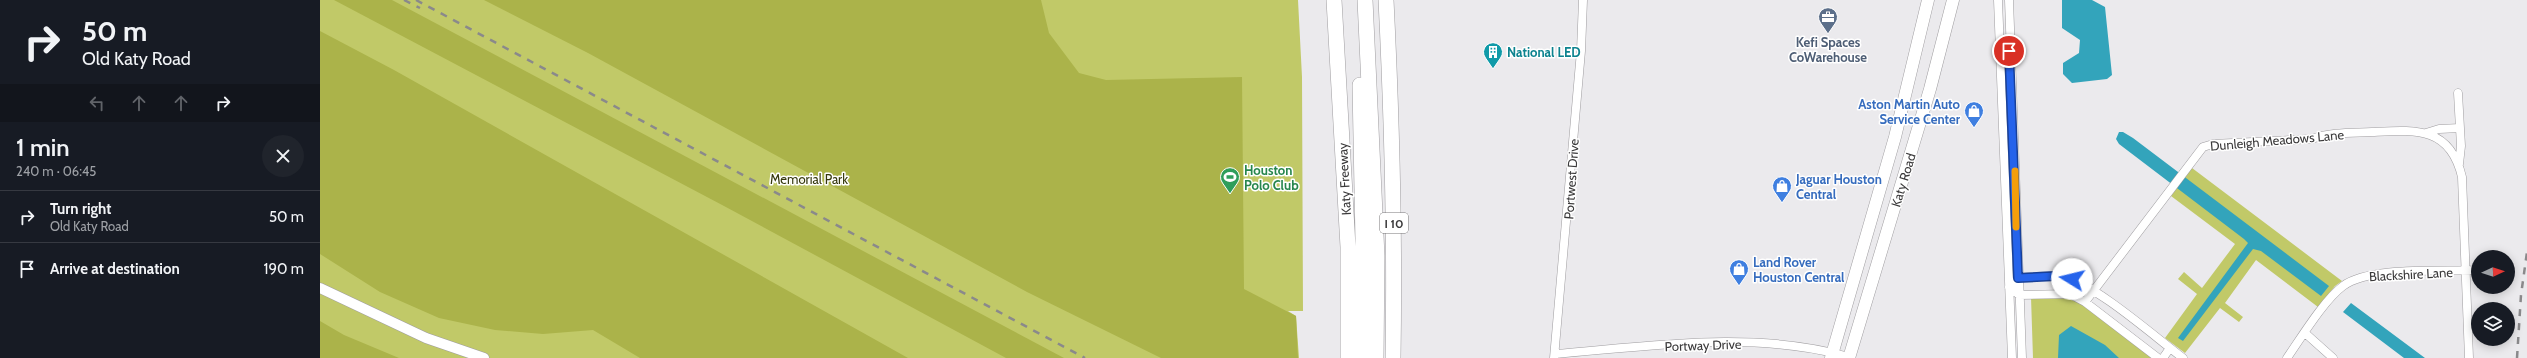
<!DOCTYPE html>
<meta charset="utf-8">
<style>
:root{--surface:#171b24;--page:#20242c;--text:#f1f3f6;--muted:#9ea1a6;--line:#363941}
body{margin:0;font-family:Cabin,sans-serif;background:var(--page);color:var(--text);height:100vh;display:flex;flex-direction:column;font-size:15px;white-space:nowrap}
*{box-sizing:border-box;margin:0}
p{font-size:13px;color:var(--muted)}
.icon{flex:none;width:22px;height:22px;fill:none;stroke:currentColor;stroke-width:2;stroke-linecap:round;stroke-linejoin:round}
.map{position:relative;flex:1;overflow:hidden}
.drawer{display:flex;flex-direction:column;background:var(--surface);width:320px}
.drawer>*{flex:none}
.hud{background:#171b24;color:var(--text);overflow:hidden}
.needle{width:26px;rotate:87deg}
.tools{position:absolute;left:2151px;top:250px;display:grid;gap:8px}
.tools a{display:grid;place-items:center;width:44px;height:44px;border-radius:50%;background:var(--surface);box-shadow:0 2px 10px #0003;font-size:20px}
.pin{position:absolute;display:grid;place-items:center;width:34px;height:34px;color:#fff;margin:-17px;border:2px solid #fff;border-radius:50%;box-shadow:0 1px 4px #0007}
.me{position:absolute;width:44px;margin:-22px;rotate:279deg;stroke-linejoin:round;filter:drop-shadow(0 0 3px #0008)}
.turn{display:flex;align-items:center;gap:14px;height:84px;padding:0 16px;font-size:18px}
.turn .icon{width:52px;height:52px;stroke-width:2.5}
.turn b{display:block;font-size:28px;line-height:34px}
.lanes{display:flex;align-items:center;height:38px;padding:0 16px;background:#0003;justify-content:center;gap:20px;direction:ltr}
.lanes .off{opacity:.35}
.round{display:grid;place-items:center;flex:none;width:42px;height:42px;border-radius:21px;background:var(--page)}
.headline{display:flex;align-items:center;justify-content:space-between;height:68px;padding:0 16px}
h1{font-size:24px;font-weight:600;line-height:30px}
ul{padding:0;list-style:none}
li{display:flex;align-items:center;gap:12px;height:52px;padding:0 16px;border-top:1px solid var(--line)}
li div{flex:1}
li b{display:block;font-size:15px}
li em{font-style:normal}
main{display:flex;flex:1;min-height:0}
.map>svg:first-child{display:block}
.green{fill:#c1c968}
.forest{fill:#abb34a}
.water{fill:#33a4bb}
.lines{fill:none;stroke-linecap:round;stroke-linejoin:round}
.minor-casing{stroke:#9f9da0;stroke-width:9}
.tertiary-casing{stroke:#9f9da0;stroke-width:11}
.secondary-casing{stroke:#9f9da0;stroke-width:13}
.motorway-casing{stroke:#9f9da0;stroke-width:16}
.minor{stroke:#fff;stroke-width:8}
.tertiary{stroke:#fff;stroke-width:10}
.secondary{stroke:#fff;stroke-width:12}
.motorway{stroke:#fff;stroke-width:15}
.rail{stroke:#8a898b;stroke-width:2.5;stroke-dasharray:7 7;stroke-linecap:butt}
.route-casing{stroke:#184099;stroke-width:10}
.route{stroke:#2563eb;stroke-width:7}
.slow{stroke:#f59e0b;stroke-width:7}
.labels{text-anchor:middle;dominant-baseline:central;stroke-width:3;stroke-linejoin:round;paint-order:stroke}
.shield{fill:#fff;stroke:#767576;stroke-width:1}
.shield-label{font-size:12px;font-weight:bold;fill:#3b3a3b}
.service-label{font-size:13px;font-weight:bold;fill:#4e5e75;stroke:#fff}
.culture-label{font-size:13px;font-weight:bold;fill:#0d838f;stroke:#fff;text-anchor:start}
.shop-label{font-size:13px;font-weight:bold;fill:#366cbe;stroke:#fff;text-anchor:start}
.street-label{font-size:13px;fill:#3b3a3b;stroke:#fff}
.leisure-label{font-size:13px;font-weight:bold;fill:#27864d;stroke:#fff;text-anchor:start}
.park-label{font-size:13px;fill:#35380c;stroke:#fff}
</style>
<main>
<section class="drawer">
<div class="hud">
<div class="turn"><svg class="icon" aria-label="right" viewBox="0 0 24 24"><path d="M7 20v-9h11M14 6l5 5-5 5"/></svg><div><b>50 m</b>Old Katy Road</div></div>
<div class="lanes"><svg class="icon off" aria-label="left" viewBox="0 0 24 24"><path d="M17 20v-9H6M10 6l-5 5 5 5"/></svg><svg class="icon off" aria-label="ahead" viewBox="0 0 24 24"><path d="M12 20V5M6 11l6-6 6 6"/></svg><svg class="icon off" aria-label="ahead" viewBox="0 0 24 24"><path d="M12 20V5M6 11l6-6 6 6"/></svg><svg class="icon" aria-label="right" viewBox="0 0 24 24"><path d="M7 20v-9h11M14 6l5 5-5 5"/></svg></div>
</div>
<div class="headline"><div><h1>1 min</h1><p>240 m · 06:45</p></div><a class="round"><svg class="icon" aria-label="close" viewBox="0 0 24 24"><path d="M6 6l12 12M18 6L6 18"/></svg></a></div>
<ul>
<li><svg class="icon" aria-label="right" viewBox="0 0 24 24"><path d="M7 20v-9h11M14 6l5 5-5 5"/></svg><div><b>Turn right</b><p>Old Katy Road</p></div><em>50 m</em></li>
<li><svg class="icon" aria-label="arrive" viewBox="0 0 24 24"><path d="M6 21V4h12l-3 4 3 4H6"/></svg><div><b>Arrive at destination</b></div><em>190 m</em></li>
</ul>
</section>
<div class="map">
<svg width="2207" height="358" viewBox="0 0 2207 358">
<rect width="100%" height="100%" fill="#ebeaed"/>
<!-- green -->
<path class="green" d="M0,0h978l4,77 1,234h-15l8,5 3,42h-979z
M1872,168l150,113 -7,5 -17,21 -62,-47 -31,43 18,14 -4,5 -19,-14 -35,45 -20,-15 32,-44 -19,-15 6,-7 18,16 33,-44 -64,-48z
M1711,297l36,1 10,3 75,57h-119z"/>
<!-- forest -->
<path class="forest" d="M14,0h58l672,358h-58l-282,-152z
M164,0h557l8,33 30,40 27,7 136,-3 2,212 52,27 2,42h-137l-134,-66 -439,-239z
M0,31l74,39 514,288h-268l-47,-28 -50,4 -48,-4 -56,-12 -59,-26 -60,-38z
M0,321l24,14 55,23h-79z"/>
<!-- water -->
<path class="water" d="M1742,0h30l13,7 7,68 -5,4 -35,4 -9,-9v-11l16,-10 1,-13 -18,-12z
M1799,132h4l10,6 196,148 -8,10 -60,-45 -8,-2 -70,92 -5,-3 70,-95 -4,-4 -125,-95 -3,-5z
M2031,303l74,55h-21l-61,-46z
M1751,326l34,19 14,13h-61l1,-23z"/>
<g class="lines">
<defs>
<path id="minor" d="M1678,0l14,358
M1689,0l13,358
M2138,93l3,53 -2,18
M2106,133l13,-4 21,-1
M1765,302l118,-155 10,-3 99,-5c19,-7 39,-6 60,-7 43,-2 78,-6 90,45l7,181
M1985,333l28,25
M1235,354c96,-8 200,-24 294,3
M1234,358l27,-307 2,-51
M1838,358l-73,-56 -15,-8 -51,1 -10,-8 9,-9c15,-1 32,-4 46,-1 31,7 91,60 119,81
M1843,358l7,-10
M1967,358c14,-20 37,-58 56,-72 27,-20 100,-14 135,-16"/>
<path id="tertiary" d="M0,288l106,50 58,20"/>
<path id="secondary" d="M1511,358l64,-221 33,-137
M1529,358l81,-269 23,-89"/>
<path id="motorway" d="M1014,0l14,247v111
M1045,0l12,256 -1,102
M1066,0c6,120 9,238 7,358
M1040,85l3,156 -1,117"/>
</defs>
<!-- minor casing -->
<use href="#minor" class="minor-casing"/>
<!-- tertiary casing -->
<use href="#tertiary" class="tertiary-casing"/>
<!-- secondary casing -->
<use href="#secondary" class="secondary-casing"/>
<!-- motorway casing -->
<use href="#motorway" class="motorway-casing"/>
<!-- minor -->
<use href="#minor" class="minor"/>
<!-- tertiary -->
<use href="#tertiary" class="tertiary"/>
<!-- secondary -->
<use href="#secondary" class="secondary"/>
<!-- motorway -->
<use href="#motorway" class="motorway"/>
<!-- rail -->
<path class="rail" d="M84,0l16,8
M96,0l669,358
M2197,358l4,-63 6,-43"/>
</g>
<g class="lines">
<defs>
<path id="route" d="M1689,51l9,227 38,-2 16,3"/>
</defs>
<!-- route casing -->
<use href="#route" class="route-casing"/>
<!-- route -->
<use href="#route" class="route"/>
<!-- slow -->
<path class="slow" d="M1695,171l1,56"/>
</g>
<!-- icons -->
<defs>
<symbol id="office-pin" viewBox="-11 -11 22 30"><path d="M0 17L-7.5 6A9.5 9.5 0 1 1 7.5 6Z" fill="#5c6f8a" stroke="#fff"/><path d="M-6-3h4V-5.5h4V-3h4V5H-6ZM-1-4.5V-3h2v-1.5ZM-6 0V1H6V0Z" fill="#fff"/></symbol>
<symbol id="building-pin" viewBox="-11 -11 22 30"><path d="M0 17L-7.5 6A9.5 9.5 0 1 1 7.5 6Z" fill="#0f9aa8" stroke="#fff"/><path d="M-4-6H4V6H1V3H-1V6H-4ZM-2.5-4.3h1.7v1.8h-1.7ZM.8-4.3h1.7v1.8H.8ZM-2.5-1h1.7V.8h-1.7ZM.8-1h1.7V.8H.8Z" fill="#fff"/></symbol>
<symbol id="shop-pin" viewBox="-11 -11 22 30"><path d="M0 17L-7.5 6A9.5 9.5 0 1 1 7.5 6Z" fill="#3f7fe0" stroke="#fff"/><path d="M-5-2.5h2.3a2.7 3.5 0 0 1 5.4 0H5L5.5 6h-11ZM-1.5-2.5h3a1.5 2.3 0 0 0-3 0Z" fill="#fff"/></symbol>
<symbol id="stadium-pin" viewBox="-11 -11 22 30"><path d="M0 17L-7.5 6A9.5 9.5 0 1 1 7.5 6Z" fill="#2e9e5b" stroke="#fff"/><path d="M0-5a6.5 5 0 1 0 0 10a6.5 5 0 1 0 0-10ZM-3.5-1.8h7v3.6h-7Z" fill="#fff"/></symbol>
</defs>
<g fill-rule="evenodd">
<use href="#office-pin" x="1497" y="6" width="22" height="30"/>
<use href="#building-pin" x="1162" y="41" width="22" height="30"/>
<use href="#shop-pin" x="1643" y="100" width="22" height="30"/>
<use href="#stadium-pin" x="899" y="166" width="22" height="30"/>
<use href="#shop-pin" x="1451" y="175" width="22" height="30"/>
<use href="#shop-pin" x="1408" y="258" width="22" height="30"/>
</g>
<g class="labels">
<!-- shield labels -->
<rect class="shield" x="1060" y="213" width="28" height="20" rx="3"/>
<g class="shield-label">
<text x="1074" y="223">I 10</text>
</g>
<!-- service labels -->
<g class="service-label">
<text x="1508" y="42">Kefi Spaces<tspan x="1508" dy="15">CoWarehouse</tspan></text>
</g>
<!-- culture labels -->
<g class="culture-label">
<text x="1187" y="52">National LED</text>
</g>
<!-- shop labels -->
<g class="shop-label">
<text x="1640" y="104" text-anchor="end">Aston Martin Auto<tspan x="1640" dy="15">Service Center</tspan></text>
<text x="1476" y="179">Jaguar Houston<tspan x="1476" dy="15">Central</tspan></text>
<text x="1433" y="262">Land Rover<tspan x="1433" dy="15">Houston Central</tspan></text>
</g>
<!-- street labels -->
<g class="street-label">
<text transform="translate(1957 140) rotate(-5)">Dunleigh Meadows Lane</text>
<text transform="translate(1024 179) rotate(-93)">Katy Freeway</text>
<text transform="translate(1251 179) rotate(-86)">Portwest Drive</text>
<text transform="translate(1583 180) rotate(-73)">Katy Road</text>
<text transform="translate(2091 274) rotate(-3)">Blackshire Lane</text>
<text transform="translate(1383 345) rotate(-2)">Portway Drive</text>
</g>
<!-- leisure labels -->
<g class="leisure-label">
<text x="924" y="170">Houston<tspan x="924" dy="15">Polo Club</tspan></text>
</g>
<!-- park labels -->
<g class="park-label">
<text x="489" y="179">Memorial Park</text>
</g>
</g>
</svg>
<div class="tools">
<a><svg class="needle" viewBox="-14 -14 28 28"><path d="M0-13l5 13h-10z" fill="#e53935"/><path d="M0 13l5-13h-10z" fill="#9ea1a6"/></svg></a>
<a><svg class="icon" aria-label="layers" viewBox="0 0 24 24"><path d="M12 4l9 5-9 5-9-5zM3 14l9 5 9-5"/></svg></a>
</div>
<div class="pin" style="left:1689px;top:51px;background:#d93025"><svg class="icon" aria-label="arrive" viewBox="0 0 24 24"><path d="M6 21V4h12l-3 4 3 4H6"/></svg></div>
<svg class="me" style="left:1752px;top:279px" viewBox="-20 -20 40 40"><circle r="19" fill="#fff"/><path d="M0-13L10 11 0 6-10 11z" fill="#2563eb"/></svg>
</div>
</main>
